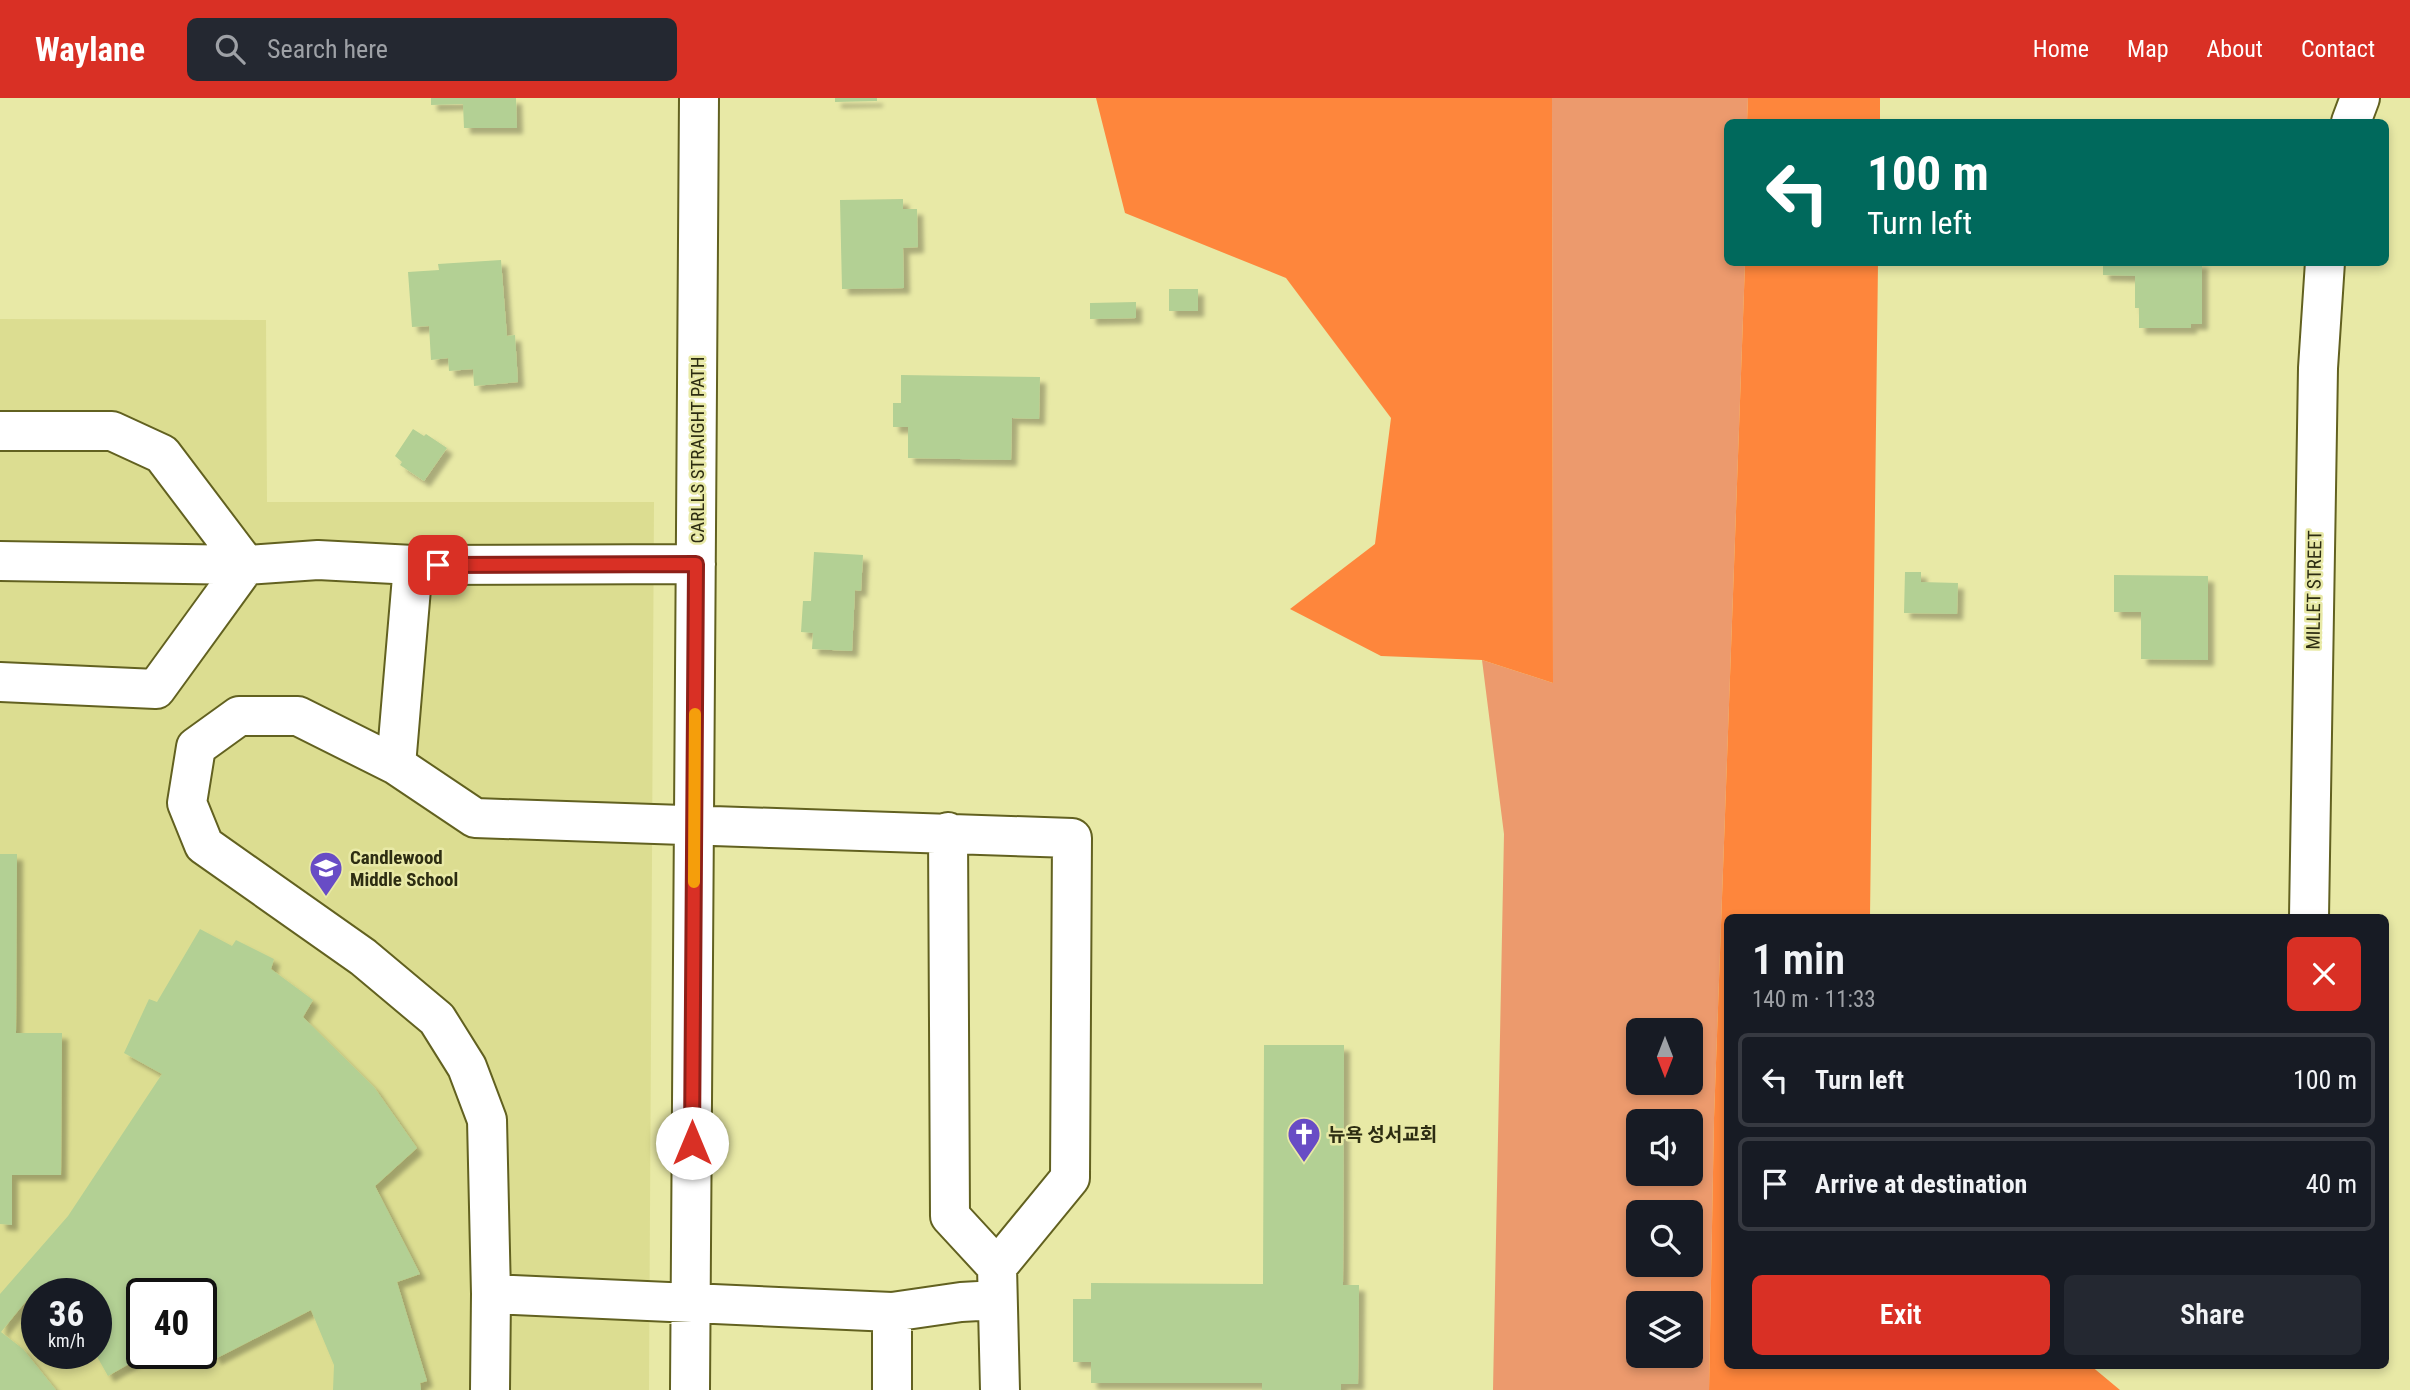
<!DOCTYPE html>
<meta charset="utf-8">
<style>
:root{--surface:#171b24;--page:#242831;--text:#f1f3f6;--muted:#9ea1a6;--line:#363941;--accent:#d93025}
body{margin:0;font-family:"Roboto Condensed","Noto Sans KR",sans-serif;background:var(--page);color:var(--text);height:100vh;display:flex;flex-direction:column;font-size:26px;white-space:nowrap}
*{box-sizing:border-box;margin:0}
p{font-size:23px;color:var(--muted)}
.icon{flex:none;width:38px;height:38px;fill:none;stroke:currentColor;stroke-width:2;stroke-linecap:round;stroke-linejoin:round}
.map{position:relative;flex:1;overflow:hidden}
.sheet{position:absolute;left:1724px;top:816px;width:665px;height:455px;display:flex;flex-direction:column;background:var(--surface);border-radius:10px;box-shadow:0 4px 10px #0003}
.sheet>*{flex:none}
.banner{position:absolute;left:1724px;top:21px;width:665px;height:147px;border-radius:10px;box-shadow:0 4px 10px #0003;background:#00695c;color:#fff;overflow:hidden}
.needle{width:46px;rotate:180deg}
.controls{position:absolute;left:1626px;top:920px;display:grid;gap:14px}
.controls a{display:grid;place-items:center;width:77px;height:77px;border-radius:10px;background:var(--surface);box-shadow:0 4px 10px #0003;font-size:35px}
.speed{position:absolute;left:21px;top:1180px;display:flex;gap:14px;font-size:35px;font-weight:700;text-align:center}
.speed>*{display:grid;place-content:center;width:91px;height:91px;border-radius:50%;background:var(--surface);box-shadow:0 4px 10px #0003;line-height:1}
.speed small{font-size:18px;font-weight:400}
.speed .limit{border:4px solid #111;border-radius:10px;background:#fff;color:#111}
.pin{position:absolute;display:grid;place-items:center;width:60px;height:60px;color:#fff;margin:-30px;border-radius:14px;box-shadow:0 4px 10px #0006}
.me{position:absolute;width:77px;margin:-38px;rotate:0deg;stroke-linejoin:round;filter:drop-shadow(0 0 5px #0008)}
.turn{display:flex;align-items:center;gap:24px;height:147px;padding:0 28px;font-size:32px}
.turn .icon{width:91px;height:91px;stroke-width:2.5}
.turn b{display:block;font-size:49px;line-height:60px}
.round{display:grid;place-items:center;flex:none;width:74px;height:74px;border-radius:10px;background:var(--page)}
.overview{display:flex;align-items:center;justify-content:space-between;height:119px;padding:0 28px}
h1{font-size:42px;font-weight:600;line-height:52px}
.action{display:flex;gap:14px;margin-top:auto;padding:14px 28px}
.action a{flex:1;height:80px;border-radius:10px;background:var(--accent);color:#fff;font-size:28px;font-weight:600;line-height:80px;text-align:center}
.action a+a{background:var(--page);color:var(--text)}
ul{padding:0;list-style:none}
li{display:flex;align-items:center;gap:21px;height:94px;margin:0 14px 10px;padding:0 14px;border:4px solid var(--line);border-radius:10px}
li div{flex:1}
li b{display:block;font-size:26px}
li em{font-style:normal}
header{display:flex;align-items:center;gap:42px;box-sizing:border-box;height:98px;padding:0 35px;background:var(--accent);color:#fff}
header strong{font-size:33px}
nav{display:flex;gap:38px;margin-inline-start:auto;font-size:24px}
.search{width:490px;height:63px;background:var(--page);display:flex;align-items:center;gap:18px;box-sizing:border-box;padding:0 24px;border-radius:10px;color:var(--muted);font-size:26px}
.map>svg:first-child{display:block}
.built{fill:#dcdd91;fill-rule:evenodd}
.green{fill:#ec9a6d;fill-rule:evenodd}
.forest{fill:#fe863c}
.building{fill:#b3d094;filter:url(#shadow)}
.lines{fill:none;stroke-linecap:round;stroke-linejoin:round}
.minor-casing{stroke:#626120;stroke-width:42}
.minor{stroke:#fff;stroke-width:38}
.route-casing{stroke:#8d1f18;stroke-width:18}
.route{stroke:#d93025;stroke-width:12}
.slow{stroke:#f59e0b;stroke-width:12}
.labels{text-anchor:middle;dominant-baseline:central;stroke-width:5;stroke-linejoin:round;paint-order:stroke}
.street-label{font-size:19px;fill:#2d2d12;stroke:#e8e9a6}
.poi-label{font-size:19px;font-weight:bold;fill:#2d2d12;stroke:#e8e9a6;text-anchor:start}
</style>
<header>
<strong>Waylane</strong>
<div class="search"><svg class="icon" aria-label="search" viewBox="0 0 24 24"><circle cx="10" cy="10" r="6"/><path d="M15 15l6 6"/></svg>Search here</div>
<nav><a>Home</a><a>Map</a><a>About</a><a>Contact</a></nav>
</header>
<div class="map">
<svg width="2410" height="1292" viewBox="0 0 2410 1292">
<defs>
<filter id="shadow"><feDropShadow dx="6" dy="6" stdDeviation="2" flood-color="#0004"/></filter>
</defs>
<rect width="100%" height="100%" fill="#e8e9a6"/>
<!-- built -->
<path class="built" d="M0,221l266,1 1,182h387l-5,888h-649zM37,1195h59v60h-59zM142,1195h59v60h-59z"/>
<!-- green -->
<path class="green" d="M1552,0h196l-1,24h-20v140l18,1 -31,855 -5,272h-216l11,-556 -22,-174 71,23zM1638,933h52v52h-52zM1638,1024h52v52h-52zM1638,1115h52v52h-52zM1638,1206h52v52h-52z"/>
<!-- forest -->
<path class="forest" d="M1096,0h456l1,585 -71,-23 -101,-4 -91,-47 85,-65 16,-126 -105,-140 -161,-65z
M1748,0h132v24h-133z
M1745,165h133l-8,654h-143v448h363l30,25h-411l5,-272z"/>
<!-- building -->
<path class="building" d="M431,0h85l1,30h-53l-1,-24 -32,1z
M835,0h42v3l-42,1z
M903,101v10h14l1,38 -15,1 1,40 -62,1 -2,-89z
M501,162l6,76 8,-1 3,47 -44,4 -1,-17 -24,2 -1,-13 -17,2 -2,-34 -17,1 -4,-55 31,-2 -1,-6z
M2103,164h99v62h-11v4h-52v-20h-4v-32l-32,-1z
M1169,191h29v22h-29z
M1136,204v16l-46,1v-16z
M901,277l139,2 -1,42 -27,-1 -1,42 -103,-2v-31h-15v-24h8z
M413,331l11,7 2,-2 21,14 -23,33 -24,-16 2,-3 -7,-6z
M814,454l49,3 -2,36 -6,-1 -3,61 -40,-2 1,-16 -12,-1 2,-31h8z
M1905,474h16v10l37,1 -1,31 -53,-1z
M2114,477l94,1v84l-67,-1v-47h-27z
M0,756h17l-1,179h46l-1,142h-49v50l-12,-1z
M200,831l32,17 4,-6 38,19 -3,10 42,31 -10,17 71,70 43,61 -42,38 45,88 -23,8 30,99 -7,2 1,7h-88l1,-25 -23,-55 -96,49 -14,-28v-38h-59v60h6l-40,23 -13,-23 1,-60h-57l-4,-3 -34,42 22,17 33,41h-56v-96l68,-78 94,-142 -38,-21 25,-54 8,3z
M1264,947h80l-1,240h16l-1,99h-17v6h-79v-7h-171v-21h-18v-63h18v-16l172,1z"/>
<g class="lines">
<defs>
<path id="minor" d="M2351,24l9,-24
M0,333h112l50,23 84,111
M0,463l246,4 72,-5 95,5 -17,200
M413,467l283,-1
M0,584l156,7 90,-124
M948,734l2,384 47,51
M2309,819l9,-549 7,-106
M491,1196l401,18 69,-10 36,-2
M490,1292l1,-96 -4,-174 -20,-53 -30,-48 -74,-62 -159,-112 -17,-42 9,-56 43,-31h59l98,49 79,53 597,20 -2,340 -73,89 3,123
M690,1292l9,-1292
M892,1292v-78"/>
</defs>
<!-- minor casing -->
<use href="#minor" class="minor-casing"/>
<!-- minor -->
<use href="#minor" class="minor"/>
</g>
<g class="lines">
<defs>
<path id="route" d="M438,467l258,-1 -4,579"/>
</defs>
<!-- route casing -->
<use href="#route" class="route-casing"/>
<!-- route -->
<use href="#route" class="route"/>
<!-- slow -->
<path class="slow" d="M694,784l1,-168"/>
</g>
<!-- icons -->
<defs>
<symbol id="school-pin" viewBox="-11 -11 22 30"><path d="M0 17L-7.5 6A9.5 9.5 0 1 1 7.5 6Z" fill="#684cc5" stroke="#e8e9a6"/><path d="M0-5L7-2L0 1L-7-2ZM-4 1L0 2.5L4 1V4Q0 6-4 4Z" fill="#fff"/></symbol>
<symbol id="church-pin" viewBox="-11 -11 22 30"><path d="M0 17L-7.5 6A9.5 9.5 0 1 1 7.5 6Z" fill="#684cc5" stroke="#e8e9a6"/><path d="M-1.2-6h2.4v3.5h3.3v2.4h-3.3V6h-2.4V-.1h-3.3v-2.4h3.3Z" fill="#fff"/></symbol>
</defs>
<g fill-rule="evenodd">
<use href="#school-pin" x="307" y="751" width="38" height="52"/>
<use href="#church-pin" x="1285" y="1017" width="38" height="52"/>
</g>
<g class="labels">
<!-- street labels -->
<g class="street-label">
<text transform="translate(697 352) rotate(-90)">CARLLS STRAIGHT PATH</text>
<text transform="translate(2314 492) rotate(-89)">MILLET STREET</text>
</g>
<!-- poi labels -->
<g class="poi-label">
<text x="350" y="759">Candlewood<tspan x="350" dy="22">Middle School</tspan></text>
<text x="1328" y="1036">뉴욕 성서교회</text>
</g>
</g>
</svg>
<div class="controls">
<a><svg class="needle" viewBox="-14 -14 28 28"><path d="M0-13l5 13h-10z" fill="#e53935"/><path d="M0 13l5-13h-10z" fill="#9ea1a6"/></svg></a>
<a><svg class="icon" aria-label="sound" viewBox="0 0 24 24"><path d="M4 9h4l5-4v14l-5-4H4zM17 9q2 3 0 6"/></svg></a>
<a><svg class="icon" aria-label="search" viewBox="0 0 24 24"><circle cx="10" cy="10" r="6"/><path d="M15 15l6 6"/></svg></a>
<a><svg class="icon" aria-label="layers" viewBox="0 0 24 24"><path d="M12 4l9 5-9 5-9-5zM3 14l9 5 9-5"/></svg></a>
</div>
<div class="speed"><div>36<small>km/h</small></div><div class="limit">40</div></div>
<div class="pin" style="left:438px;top:467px;background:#d93025"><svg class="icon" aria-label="arrive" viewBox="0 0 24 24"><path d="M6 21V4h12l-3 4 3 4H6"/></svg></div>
<svg class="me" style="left:692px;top:1045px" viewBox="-20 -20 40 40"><circle r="19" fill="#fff"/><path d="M0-13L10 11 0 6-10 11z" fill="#d93025"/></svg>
<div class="banner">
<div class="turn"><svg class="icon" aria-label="left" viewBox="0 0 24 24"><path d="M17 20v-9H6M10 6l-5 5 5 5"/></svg><div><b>100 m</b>Turn left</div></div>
</div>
<section class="sheet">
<div class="overview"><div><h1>1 min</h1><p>140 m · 11:33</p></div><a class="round" style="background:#d93025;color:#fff"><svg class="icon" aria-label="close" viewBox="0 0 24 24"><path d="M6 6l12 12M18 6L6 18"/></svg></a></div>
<ul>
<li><svg class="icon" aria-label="left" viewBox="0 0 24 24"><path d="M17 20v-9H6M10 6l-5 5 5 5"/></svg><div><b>Turn left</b></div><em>100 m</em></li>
<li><svg class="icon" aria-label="arrive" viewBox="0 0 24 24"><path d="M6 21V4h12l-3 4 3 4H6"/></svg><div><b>Arrive at destination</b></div><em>40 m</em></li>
</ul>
<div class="action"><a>Exit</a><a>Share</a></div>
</section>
</div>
